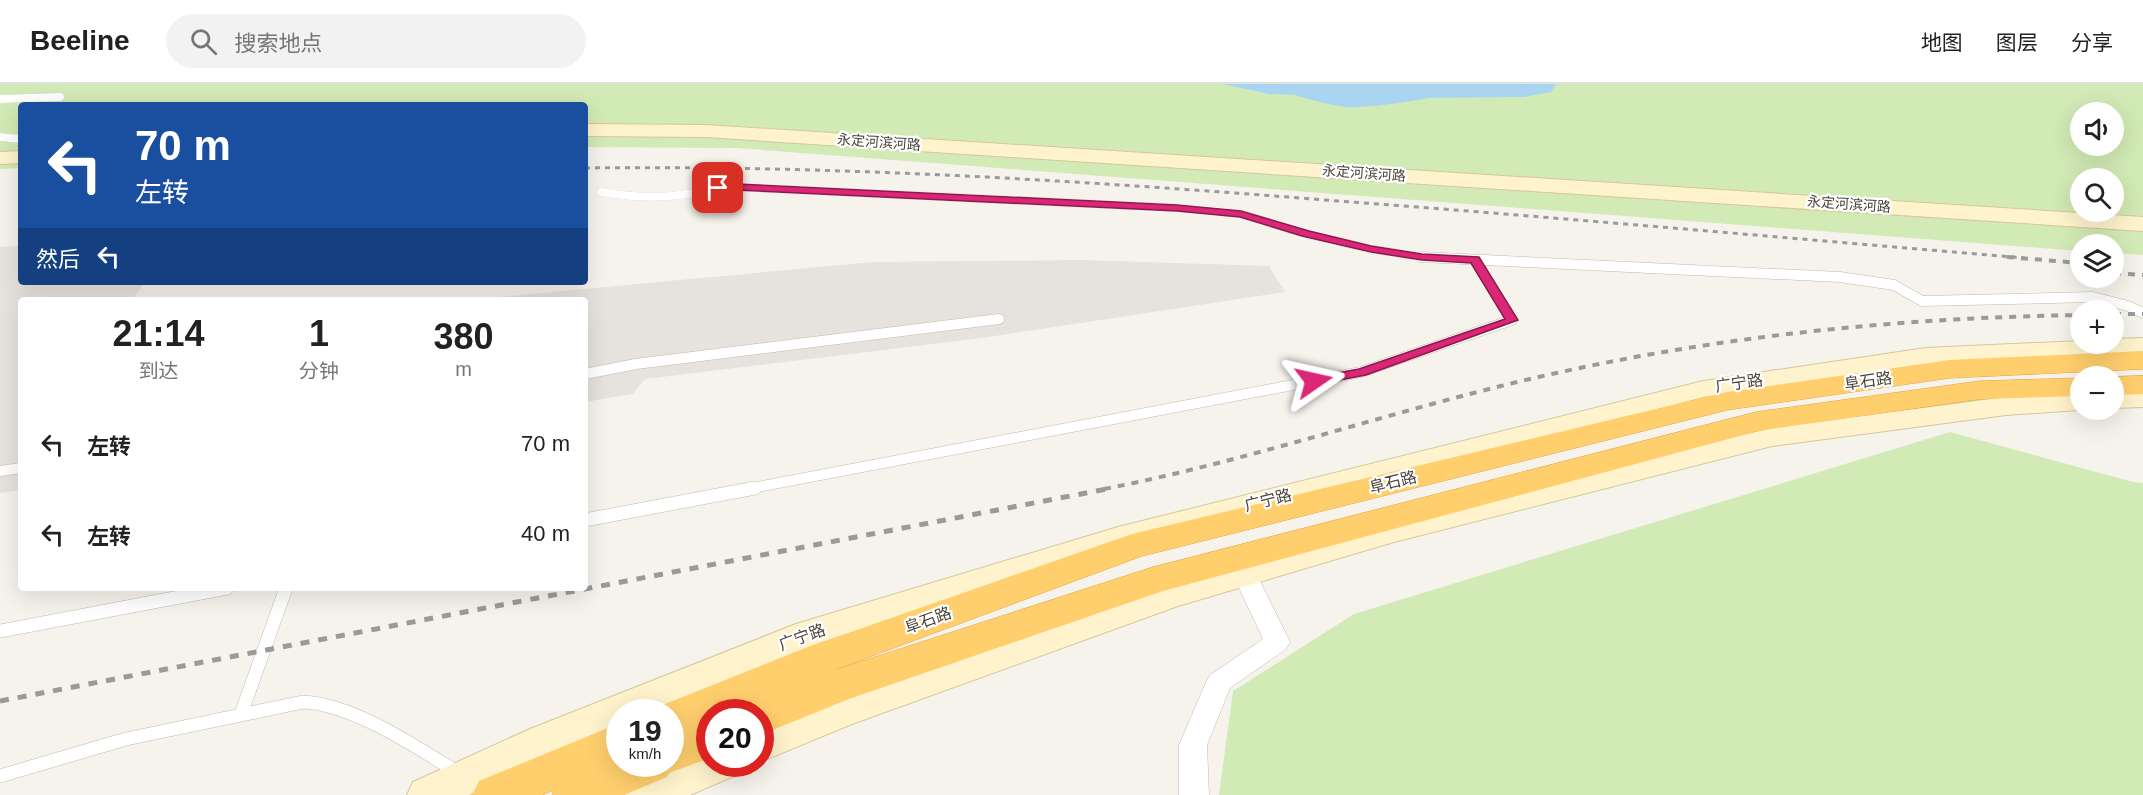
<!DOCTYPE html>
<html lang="zh">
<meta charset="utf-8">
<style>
:root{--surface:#fff;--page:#f2f2f2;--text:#222;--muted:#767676;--line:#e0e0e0}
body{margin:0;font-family:Arial,"Noto Sans SC",sans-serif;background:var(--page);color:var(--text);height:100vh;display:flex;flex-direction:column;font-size:22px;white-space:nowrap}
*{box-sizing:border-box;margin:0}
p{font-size:20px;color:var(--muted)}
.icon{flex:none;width:33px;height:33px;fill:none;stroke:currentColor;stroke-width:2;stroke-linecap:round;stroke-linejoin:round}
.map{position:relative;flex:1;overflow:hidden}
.panel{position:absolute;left:18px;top:213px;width:570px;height:294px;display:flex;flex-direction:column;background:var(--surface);border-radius:6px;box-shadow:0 6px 24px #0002}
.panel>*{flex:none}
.top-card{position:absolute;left:18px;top:18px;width:570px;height:183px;border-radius:6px;box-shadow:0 6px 24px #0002;background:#1a4fa0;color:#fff;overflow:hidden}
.buttons{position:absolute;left:2070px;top:18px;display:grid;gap:12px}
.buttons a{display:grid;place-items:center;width:54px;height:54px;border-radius:50%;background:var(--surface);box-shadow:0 6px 24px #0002;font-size:30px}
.speed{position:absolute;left:606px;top:615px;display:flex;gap:12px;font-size:30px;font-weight:700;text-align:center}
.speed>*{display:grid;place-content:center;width:78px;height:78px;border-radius:50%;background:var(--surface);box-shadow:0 6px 24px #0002;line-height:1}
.speed small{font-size:15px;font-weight:400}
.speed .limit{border:9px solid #d22;background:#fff;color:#111}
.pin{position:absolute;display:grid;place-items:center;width:51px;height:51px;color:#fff;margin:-26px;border-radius:12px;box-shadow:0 3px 9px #0006}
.me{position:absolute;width:66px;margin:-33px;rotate:79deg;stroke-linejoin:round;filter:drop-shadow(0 0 4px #0008)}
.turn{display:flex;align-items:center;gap:21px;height:126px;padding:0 18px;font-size:27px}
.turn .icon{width:78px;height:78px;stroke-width:2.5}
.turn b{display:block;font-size:42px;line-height:51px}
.then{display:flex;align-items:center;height:57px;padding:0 18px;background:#0003;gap:12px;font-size:22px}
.eta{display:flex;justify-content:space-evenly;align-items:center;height:102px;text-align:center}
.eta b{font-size:36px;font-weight:600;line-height:42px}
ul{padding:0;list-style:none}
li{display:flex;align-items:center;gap:18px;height:90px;padding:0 18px}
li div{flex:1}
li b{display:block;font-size:22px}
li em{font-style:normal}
header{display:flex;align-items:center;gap:36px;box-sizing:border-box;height:84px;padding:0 30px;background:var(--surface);border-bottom:2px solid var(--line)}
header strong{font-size:28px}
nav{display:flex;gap:33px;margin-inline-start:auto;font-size:21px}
.search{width:420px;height:54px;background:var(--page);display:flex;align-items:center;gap:15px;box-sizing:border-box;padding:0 21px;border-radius:33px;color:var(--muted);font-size:22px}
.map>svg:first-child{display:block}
.industrial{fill:#e6e2dd}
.green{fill:#d2eab5;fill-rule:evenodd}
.water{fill:#a9d4f2}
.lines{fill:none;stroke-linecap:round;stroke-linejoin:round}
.river{fill:#a9d4f2;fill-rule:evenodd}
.lane-far2-casing{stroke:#c2bbae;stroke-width:8}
.lane-far1-casing{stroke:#c2bbae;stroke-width:11}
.lane-casing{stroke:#c2bbae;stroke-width:14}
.street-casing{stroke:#c2bbae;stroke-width:1}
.secondary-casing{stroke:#d6c79b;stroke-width:2}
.highway-casing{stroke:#e0a43c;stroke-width:1}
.lane-far2{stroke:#fff;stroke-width:8}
.lane-far1{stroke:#fff;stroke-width:10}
.lane{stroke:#fff;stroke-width:13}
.street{fill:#fff;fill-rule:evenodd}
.secondary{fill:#fff3cd;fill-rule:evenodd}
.highway{fill:#ffcf6e;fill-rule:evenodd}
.rail-far2{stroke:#9a9a9a;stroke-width:3;stroke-dasharray:5 5;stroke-linecap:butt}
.rail-far1{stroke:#9a9a9a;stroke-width:4;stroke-dasharray:7 7;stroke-linecap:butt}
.rail{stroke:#9a9a9a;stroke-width:5;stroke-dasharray:9 9;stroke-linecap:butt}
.route{fill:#db2777;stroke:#8e194d;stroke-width:1.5}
.labels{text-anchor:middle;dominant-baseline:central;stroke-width:4.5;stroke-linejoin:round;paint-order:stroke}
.far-street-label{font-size:14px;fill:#4b4439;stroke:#fff}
.street-label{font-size:16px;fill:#4b4439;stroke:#fff}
</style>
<header>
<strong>Beeline</strong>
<div class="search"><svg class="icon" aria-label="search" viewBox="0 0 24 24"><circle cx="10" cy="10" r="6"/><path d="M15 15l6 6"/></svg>搜索地点</div>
<nav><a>地图</a><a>图层</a><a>分享</a></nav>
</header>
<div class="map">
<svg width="2143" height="711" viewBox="0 0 2143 711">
<rect width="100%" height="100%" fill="#f6f3ec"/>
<!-- industrial -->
<path class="industrial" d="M21,162v36h124l-13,18h-111v190l-21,3v-246z
M1083,176l186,6 16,26 -303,46 -337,41 -12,15 -48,8v-102h-119l407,-38z"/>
<!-- green -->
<path class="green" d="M0,0h2143v171l-29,-2v-9h-34v7l-1343,-103 -152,-1v-42h-564v63l-21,1zM2080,28h34v34h-34zM2080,94h34v34h-34z
M1950,348l183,50 10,1v312h-924l14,-104 121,-77z"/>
<!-- water -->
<path class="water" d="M1223,0h333l-5,8 -27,5 -119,1 -136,-4z"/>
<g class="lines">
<!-- river -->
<path class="river" d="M1272,0h51l29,6 53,-6h61c-10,14 -92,23 -112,23 -20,1 -57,-12 -78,-17z"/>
<defs>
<path id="lane-far2" d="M0,15l60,-2
M0,53l21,2
M601,108c23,4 47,6 70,4 22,-2 43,-7 65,-9l464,22 41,5 65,20 65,15 51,8 28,1"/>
<path id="lane-far1" d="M1421,173l419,20 54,8 28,16 171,-4 35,9 15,7
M585,290l51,-10 363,-45
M0,387l21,-3
M747,405l614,-117 151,-52 -37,-60"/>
<path id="lane" d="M585,436l170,-32
M0,547l227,-43
M241,630l45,-126
M0,692l126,-37 177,-37c50,2 115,46 157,72"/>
<path id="street" d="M1245,483l9,2 3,6 33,67 -4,7 -56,39 -23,57 2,50h-30v-50l27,-63 4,-7 53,-36 -30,-64 3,-6z"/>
<path id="secondary" d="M585,40l121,1 1437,92v14l-1437,-94 -121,-1z
M21,67v12l-21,1v-12z
M2143,254v16l-217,10 -222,33 -578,150 -304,95 -169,70h-33v14l-62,25 -89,44h-62l6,-13 117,-53 266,-105 322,-97 585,-146 223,-33 154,-7v3h34v-5z
M2143,305v18l-29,1v-16z
M2080,308v18l-74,5 -234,31 -378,96 -216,64 -326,118 -92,38v-34l64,-26 330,-114 234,-67 384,-93 234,-31z
M710,666v14h29l-5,12 -44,19h-65l6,-13z"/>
<path id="highway" d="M2143,267v18l-193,9 -223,32 -585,146 -313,116 324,-105 603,-155 224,-31 100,-3v18l-100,3 -222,32 -595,160 -314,108 -89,36v-23h-19l3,-4 -11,4h-23v46l-41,15 -2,4 -43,18h-72l2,-5 -12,5h-70l7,-14 141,-58v41h50v-52h-18l3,-4 150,-60 327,-114 595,-142 223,-32z
M2143,292v18l-29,1v-18z"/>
</defs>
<!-- lane-far2 casing -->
<use href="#lane-far2" class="lane-far2-casing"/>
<!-- lane-far1 casing -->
<use href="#lane-far1" class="lane-far1-casing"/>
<!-- lane casing -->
<use href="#lane" class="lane-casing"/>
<!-- street casing -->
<use href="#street" class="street-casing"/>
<!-- secondary casing -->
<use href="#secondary" class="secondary-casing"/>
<!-- highway casing -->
<use href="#highway" class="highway-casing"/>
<!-- lane-far2 -->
<use href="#lane-far2" class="lane-far2"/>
<!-- lane-far1 -->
<use href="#lane-far1" class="lane-far1"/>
<!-- lane -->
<use href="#lane" class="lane"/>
<!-- street -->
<use href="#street" class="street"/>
<!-- secondary -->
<use href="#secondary" class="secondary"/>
<!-- highway -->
<use href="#highway" class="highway"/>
<!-- rail-far2 -->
<path class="rail-far2" d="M585,84c252,-3 503,13 753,33 229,17 458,38 687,57"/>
<!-- rail-far1 -->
<path class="rail-far1" d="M2007,173l73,6
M2114,189l29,2
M2114,230h29
M1104,405c134,-26 264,-70 397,-103 189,-47 384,-68 579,-71"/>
<!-- rail -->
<path class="rail" d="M0,617l1112,-213"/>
</g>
<!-- route -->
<path class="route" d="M736,100l441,21 64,6 68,20 62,15 51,8 57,3 39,63 -152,55 -52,10 -6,-4 2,-3 49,-9 146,-50 -34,-56 -49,-3 -51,-8 -69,-16 -62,-19 -63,-6 -441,-21 -18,1 -5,-3 5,-3z"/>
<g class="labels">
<!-- far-street labels -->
<g class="far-street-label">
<text transform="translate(879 58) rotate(4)">永定河滨河路</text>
<text transform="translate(1364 89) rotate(4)">永定河滨河路</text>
<text transform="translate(1849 120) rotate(4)">永定河滨河路</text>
</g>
<!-- street labels -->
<g class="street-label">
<text transform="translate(1868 297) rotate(-8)">阜石路</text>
<text transform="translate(1739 299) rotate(-8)">广宁路</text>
<text transform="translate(1393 398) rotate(-14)">阜石路</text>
<text transform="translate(1268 416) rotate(-14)">广宁路</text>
<text transform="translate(928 536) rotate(-20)">阜石路</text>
<text transform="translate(802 553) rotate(-20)">广宁路</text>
</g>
</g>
</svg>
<div class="buttons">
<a><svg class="icon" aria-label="sound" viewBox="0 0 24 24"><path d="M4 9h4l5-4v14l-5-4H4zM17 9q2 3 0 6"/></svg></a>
<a><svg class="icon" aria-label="search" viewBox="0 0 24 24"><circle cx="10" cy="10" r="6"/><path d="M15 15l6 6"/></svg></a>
<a><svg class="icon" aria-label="layers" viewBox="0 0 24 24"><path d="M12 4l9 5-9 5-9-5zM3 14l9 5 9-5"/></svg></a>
<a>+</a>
<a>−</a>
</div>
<div class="speed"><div>19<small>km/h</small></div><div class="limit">20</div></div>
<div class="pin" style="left:718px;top:104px;background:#d93025"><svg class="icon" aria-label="arrive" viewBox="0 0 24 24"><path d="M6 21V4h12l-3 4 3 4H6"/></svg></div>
<svg class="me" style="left:1314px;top:297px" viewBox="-20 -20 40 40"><path d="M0-17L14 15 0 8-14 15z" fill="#db2777" stroke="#fff" stroke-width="4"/></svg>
<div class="top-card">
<div class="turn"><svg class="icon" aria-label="left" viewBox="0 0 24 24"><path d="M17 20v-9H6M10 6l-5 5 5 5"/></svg><div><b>70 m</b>左转</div></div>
<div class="then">然后<svg class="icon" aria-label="left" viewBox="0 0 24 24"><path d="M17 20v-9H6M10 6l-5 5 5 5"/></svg></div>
</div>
<section class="panel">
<div class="eta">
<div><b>21:14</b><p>到达</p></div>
<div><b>1</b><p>分钟</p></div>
<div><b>380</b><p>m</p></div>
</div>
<ul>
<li><svg class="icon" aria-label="left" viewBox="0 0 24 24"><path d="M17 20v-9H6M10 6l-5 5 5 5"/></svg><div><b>左转</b></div><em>70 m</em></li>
<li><svg class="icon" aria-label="left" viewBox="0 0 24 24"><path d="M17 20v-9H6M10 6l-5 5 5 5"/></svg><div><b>左转</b></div><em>40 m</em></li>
</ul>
</section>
</div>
